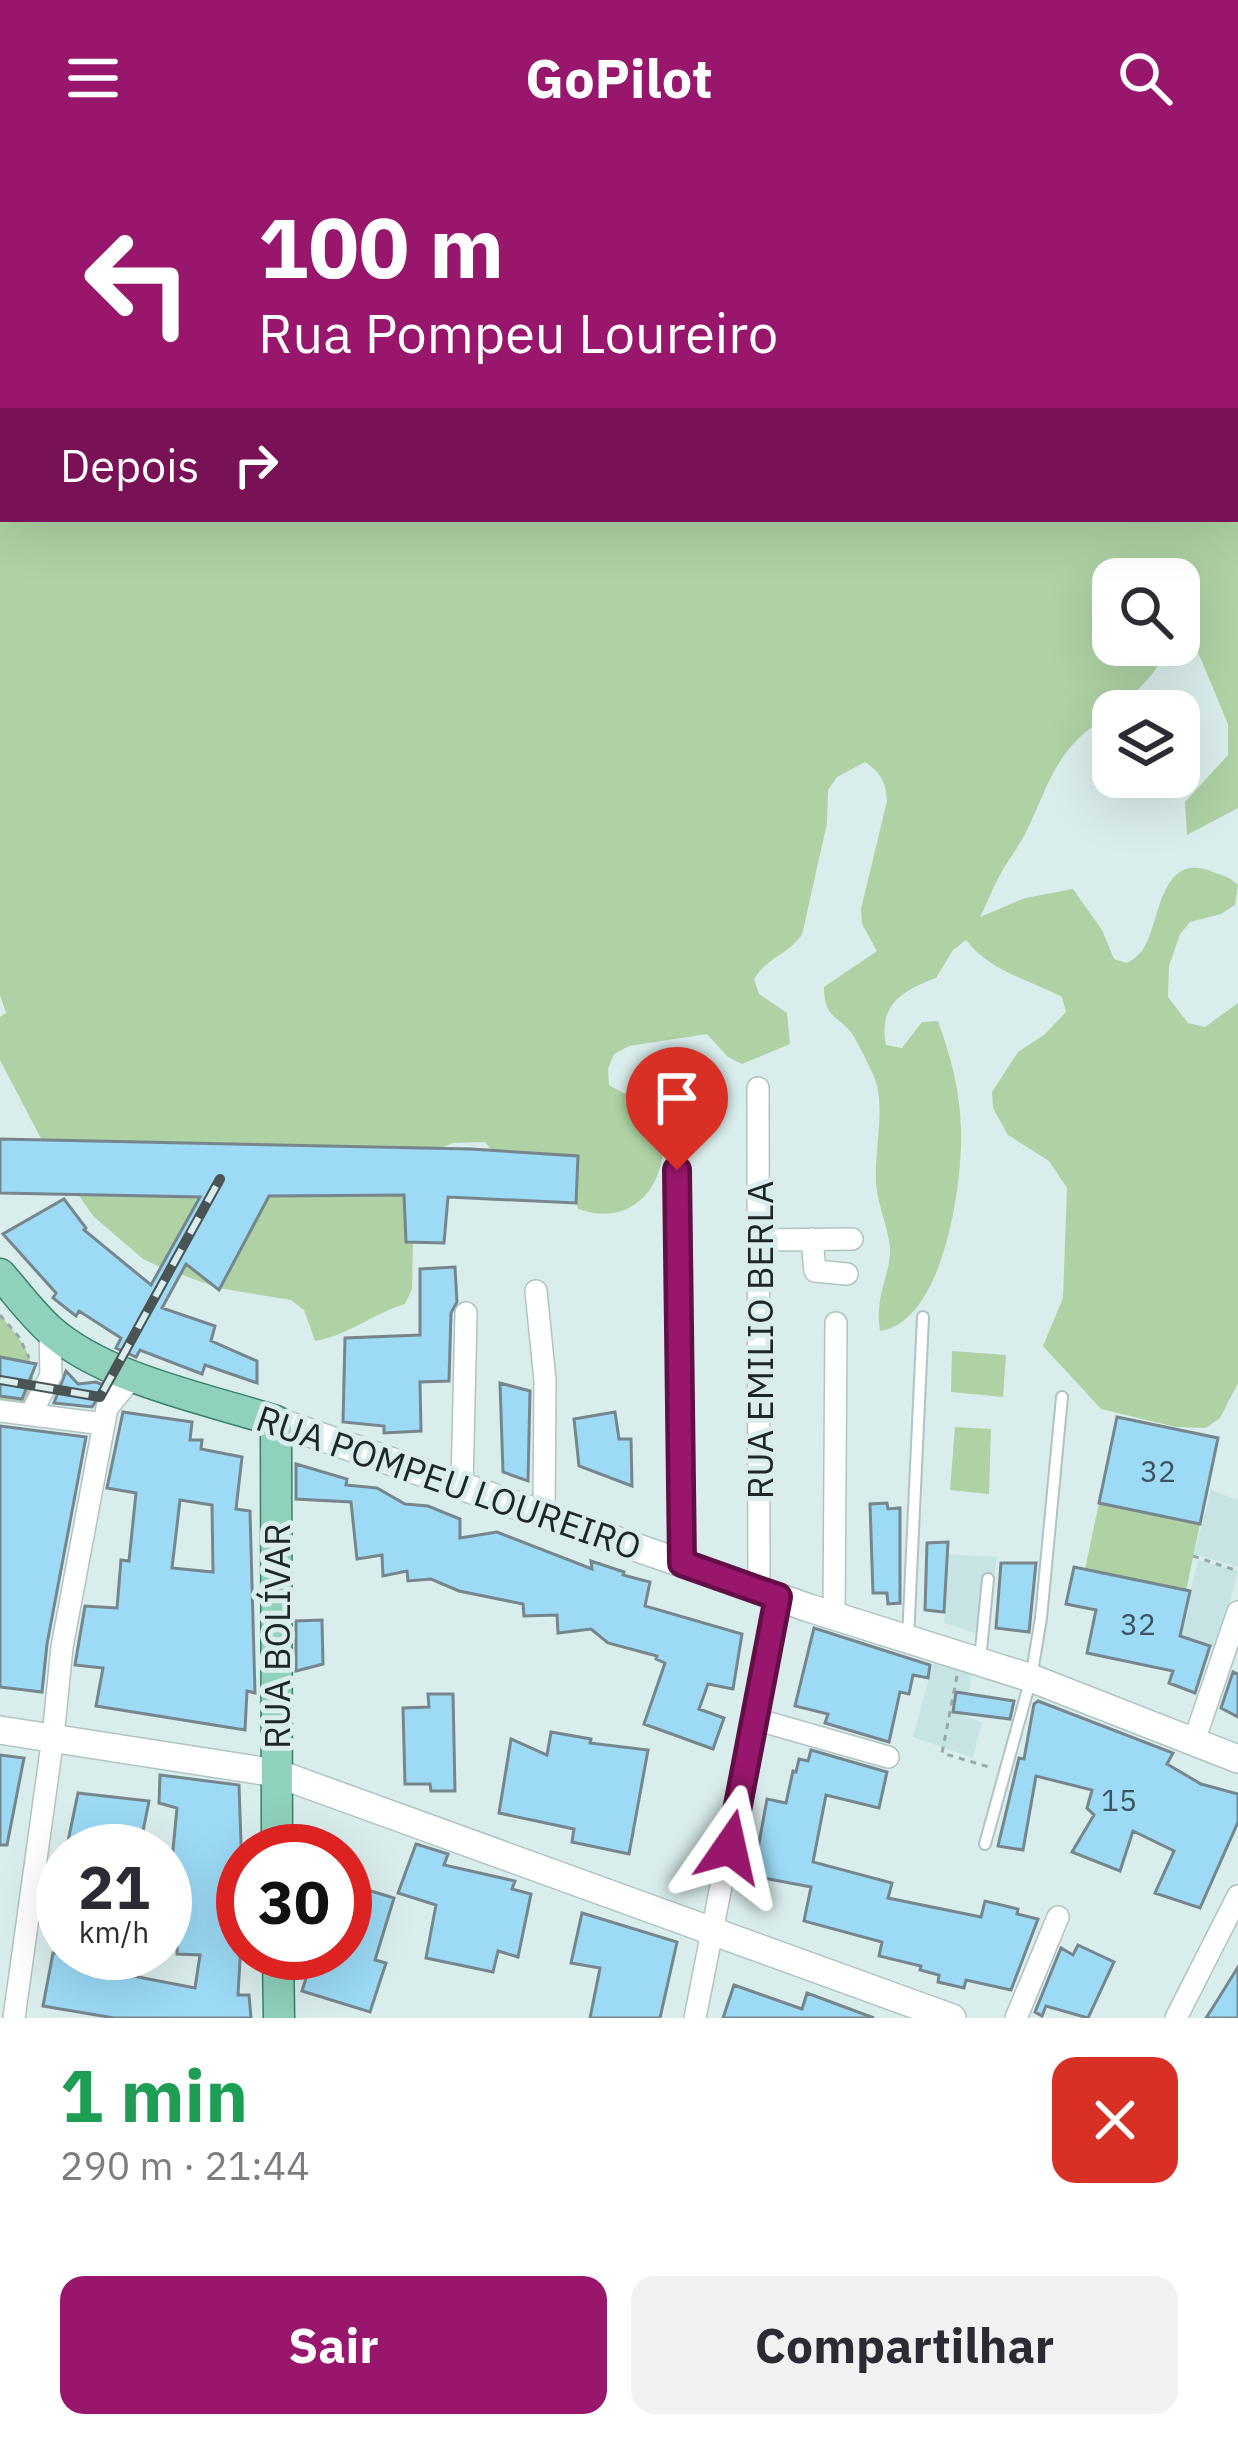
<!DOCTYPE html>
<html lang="pt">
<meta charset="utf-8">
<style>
:root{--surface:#fff;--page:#f2f2f3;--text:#2b2b33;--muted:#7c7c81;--accent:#98166c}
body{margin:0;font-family:"IBM Plex Sans",sans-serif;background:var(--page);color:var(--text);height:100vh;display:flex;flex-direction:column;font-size:45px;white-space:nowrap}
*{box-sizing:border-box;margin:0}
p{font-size:39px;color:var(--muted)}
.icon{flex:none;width:66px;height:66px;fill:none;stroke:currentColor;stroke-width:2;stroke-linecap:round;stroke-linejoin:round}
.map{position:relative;height:1862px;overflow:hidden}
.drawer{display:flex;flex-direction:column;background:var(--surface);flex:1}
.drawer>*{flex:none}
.hud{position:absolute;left:0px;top:0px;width:1239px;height:366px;box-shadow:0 12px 48px #0002;background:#98166c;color:#fff;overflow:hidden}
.buttons{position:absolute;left:1092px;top:402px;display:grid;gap:24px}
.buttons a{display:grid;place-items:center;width:108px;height:108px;border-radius:24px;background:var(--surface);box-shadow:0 12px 48px #0002;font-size:60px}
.speed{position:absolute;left:36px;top:1668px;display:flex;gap:24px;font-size:60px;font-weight:700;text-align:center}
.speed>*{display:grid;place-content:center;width:156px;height:156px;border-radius:50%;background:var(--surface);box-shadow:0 12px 48px #0002;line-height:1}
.speed small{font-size:30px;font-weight:400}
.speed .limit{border:18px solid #d22;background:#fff;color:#111}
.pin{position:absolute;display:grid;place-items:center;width:102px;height:102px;color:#fff;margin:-123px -51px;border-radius:50% 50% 50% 0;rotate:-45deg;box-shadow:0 0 12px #0007}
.pin .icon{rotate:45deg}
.me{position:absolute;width:132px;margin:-66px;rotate:11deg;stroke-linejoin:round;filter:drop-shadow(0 0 9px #0008)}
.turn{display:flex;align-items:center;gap:42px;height:252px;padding:0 60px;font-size:54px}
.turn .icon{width:156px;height:156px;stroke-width:2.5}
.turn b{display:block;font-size:84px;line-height:102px}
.then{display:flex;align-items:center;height:114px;padding:0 60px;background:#0003;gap:24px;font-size:45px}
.round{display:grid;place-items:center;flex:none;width:126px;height:126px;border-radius:24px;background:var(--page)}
.summary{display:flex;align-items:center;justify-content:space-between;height:204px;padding:0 60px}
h1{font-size:72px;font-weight:700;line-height:90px;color:#1e9e55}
.cta{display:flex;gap:24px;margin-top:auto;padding:24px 60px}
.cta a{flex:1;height:138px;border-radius:24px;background:var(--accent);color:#fff;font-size:48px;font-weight:700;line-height:138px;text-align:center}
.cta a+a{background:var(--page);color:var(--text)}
header{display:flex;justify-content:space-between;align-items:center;height:156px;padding:0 60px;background:var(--accent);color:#fff;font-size:54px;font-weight:700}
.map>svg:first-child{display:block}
.built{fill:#c7e4e4}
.green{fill:#aed2a4;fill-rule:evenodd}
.building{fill:#9cdaf6;stroke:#77868d;stroke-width:3;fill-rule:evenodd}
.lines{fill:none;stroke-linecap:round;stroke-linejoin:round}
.lane-casing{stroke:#b0c3c3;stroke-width:14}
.street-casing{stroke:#b0c3c3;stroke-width:24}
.secondary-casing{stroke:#b0c3c3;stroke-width:30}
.primary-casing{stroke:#38816b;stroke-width:33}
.path{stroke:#98a7a7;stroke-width:3;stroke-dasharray:6 6;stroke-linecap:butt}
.lane{stroke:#fff;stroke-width:10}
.street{stroke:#fff;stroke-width:21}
.secondary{stroke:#fff;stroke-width:27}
.primary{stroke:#90d1bc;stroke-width:30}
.rail-casing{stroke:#4a5454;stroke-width:10}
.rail{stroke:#daeded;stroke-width:6;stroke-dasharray:18;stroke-linecap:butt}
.route-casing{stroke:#630e46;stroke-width:30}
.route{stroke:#98166c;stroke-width:21}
.labels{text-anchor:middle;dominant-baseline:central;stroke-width:10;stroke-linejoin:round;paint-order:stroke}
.number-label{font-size:30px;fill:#3e535b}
.street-label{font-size:36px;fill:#1f2627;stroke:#daeded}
</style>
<header><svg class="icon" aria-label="menu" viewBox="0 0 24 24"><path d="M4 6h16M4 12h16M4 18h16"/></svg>GoPilot<svg class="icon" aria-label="search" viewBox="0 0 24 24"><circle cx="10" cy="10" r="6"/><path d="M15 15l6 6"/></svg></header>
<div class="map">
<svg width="1238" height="1862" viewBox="0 0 1238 1862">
<rect width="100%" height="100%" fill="#daeded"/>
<!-- built -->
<path class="built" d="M1211,1334l27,10v67l-44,-13z
M949,1398l48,3 -10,80 -43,-14z
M1198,1404l40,11 -21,78 -37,-13z
M935,1500l37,14 -7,46 17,6 -9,36 -60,-21z"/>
<!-- green -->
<path class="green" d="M362,0h876v652l-51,27 -2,-33 43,-47v-31l-33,-79 -31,3c-4,35 -62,68 -87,92 -25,25 -34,57 -49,88 -8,18 -20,31 -28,47 -8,14 -13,29 -20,42l45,-19 48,-9 29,41 12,29 13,4c4,-2 12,-8 15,-12 19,-26 16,-102 71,-79 11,4 17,5 25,13l-3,20 -14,9 -31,8 -10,12 -11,32 -1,31 20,26 17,4 33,-24v380l-18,35 -14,10 -30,-1 -75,-18 -58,-63 20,-48 4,-110 -18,-27 -41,-26 -15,-27 -1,-16 26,-40 26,-17 22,-23 -4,-15c-34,-18 -71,-25 -96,-57l-13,10 -17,28c-33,12 -58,27 -50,67l16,3 20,-26 16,-1c13,36 22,70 23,108 2,53 -17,193 -81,202 -6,-36 11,-56 10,-83 -2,-21 -12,-42 -14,-64 -2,-34 9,-71 0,-102 -5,-14 -14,-30 -20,-42 -13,-25 -32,-17 -32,-53l53,-36 -15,-27 -1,-15 26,-108c-1,-19 -6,-28 -22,-39l-28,15 -9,13 -1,33 -25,112c-14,19 -35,23 -48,44l5,15 28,19 3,31 -48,20 -14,-7 -21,-23 -78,12 -15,8 -6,15 1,16 14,8 31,6c27,56 -4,135 -76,110l-4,-16 -79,-39 -10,-12 -32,1 -14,6 -26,93 -1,47 -7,15c-31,9 -58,32 -90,37l-11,-31 -13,-10 -73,-12 -60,-22 -15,-7 -49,-42 -46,-65 -48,-92v-43l6,-4 -6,-18v-693l3,-1v218h1233v-360h-874zM1113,423h66v66h-66z
M0,1159c24,28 45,54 25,90l-25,-1z
M952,1195l54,4 -3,42 -52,-5z
M955,1271l36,2 -2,65 -39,-4z
M1099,1347l101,21 -14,67 -101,-22z"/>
<!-- building -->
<path class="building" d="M0,983l471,10 107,7 -2,47 -128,-6 -4,46 -38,-1 -2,-47 -135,1 -50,94 -33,-26 -24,44 53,18 -4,15 46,20v22l-52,-18 -3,9 -62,-24 -4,7 -20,-9 5,-10 -42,-27 -3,5 -23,-18 3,-5 -53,-59 61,-35 22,29 -2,2 67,55 49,-88 -200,-4z
M455,1111l2,35 -6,11 -2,68 -29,1 1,49 -37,2v-7l-41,-4 2,-84 75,-3v-66z
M0,1201l36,7 -14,35 -22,-3z
M66,1215l12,13 18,-2 10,4 -14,21 -38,-4z
M500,1227l30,8 -2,90 -25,-9z
M123,1256l69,10 -2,18h12l-1,9 41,8 -6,52 14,2 5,182 -8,-2 -2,39 -149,-24 7,-38 -28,-3 10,-59 32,2 4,-48 8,1 7,-68 -29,-5zM180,1344l32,5 1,67 -41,-4z
M615,1256l4,27h12l1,47 -53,-20 -5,-47z
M1117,1261l101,21 -18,86 -101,-21z
M0,1270l86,11 -39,207 -5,48 -42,-5z
M296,1308l51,15 -1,6 31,3 28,16 23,2 32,13v19l37,-6 95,37 -1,-8 33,11 -1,3 27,7 -5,24 97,28 -9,55 -25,-5 -9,25 25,9 -11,31 -69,-25 21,-61 -9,-4 1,-3 -49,-13 -17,-14 -33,4 -1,-18 -33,1 -1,-12 -64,-13 -28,-12 -23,2 -1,-10 -24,5 -1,-21 -25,4 -6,-57 -55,-3z
M887,1347l1,6 12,-1v95l-12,1 -1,-11h-14l-3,-89z
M948,1386l-4,70 -19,-2 2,-67z
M1001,1407h35l-7,69 -33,-4z
M1074,1411l116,24 -10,45 30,10 -15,47 -26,-10 4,-12 -86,-18 9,-43 -30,-6z
M322,1464l1,44 -27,7v-50z
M814,1472l116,37 -2,13 -15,-3 -4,19 -9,-2 -11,50 -64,-19 3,-9 -33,-8z
M1233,1516l5,2v43l-17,-9z
M956,1536l58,9 -4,18 -57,-7z
M428,1538h25l2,97h-24l-1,-7h-25l-2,-76 26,-1z
M1038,1545l135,52 -6,11 34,20 37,10v28l-38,86 -45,-15 19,-42 -41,-20 -13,40 -48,-19 22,-37 -7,-7 5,-18 -56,-14 -13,74 -25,-4 21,-88 5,1 10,-55z
M551,1576l40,7 -1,4 58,7 -19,104 -57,-12 2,-13 -75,-16 12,-74 36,16z
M811,1594l76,22 -8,36 -53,-13 -13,67 79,21 -4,15 93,19 4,-16 33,8 -1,5 21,5 -27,71 -45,-10 -2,8 -26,-6 1,-7 -19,-5 1,-4 -42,-10 3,-14 -78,-21 7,-34 -58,-11 14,-77 19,4 7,-32 3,1 3,-13 9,2z
M0,1599l24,3 -17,87h-7z
M160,1619l79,10 4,115h-3l2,27 -4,68h11l2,23h-137l-71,-12 10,-53h78l-3,22 67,13 5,-33 -23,-1 2,-57 -5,-2 -2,-35 5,-52 -18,-5z
M78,1637l71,8 -10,50h-73z
M416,1688l32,10 -4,11 71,16 -3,8 19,5 -13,63 -20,-6 -5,21 -67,-14 10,-53 -38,-12z
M345,1727l49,15 -19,62 11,3 -16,49 -68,-21 12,-38h31z
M582,1757l95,29 -17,76h-70l10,-50 -29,-5z
M1078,1789l36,17 -26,56 -42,-12 -4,10 -7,-4 26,-64 12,7z
M1238,1811v51h-32l9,-14z
M734,1829l68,24 5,-16 67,25h-151z"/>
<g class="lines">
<defs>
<path id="lane" d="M908,1482l15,-321
M980,1504l8,-81
M985,1688l46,-166 10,-60 21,-221"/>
<path id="street" d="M24,0v3
M150,0l1,3
M236,0l1,3
M0,57l3,-1
M758,932l1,504
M677,1014l5,393
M812,1083l3,32 32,3
M758,1084l94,-1
M536,1135l9,89 -1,135
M0,1255l104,13
M31,1258l20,-39 -1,-45
M462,1330l4,-173
M834,1459l2,-292
M755,1563l133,38
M1194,1585l44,-129
M14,1862l39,-281 9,-90 45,-239 27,-33
M695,1862l83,-421
M1016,1862l42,-101
M1176,1862l62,-122"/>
<path id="secondary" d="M276,1265l533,187 222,70 207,81
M0,1574l276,43 676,245"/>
<path id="primary" d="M0,1118c16,18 32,40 50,56 55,49 157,69 226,91l1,430
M278,1797l1,65"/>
</defs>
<!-- lane casing -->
<use href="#lane" class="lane-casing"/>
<!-- street casing -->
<use href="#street" class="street-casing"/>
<!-- secondary casing -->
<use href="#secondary" class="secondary-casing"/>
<!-- primary casing -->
<use href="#primary" class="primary-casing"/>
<!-- path -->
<path class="path" d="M0,1159l19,22 10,21
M1193,1400l45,15
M957,1520l-15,77 47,14"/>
<!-- lane -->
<use href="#lane" class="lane"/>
<!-- street -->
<use href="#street" class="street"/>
<!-- secondary -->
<use href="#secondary" class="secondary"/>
<!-- primary -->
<use href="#primary" class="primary"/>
<defs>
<path id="rail" d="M0,1224l100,17 120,-218"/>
</defs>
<!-- rail casing -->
<use href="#rail" class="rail-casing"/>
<!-- rail -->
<use href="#rail" class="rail"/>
</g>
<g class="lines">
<defs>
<path id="route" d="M677,1014l5,393 96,34 -48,250"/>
</defs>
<!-- route casing -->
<use href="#route" class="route-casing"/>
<!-- route -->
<use href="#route" class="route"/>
</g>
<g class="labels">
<!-- number labels -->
<g class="number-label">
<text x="1158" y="1314">32</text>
<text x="1138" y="1467">32</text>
<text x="1119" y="1643">15</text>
</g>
<!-- street labels -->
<g class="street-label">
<text transform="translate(759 1184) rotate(-90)">RUA EMILIO BERLA</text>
<text transform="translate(449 1326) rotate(19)">RUA POMPEU LOUREIRO</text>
<text transform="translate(276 1480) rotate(-90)">RUA BOLÍVAR</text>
</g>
</g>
</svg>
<div class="buttons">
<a><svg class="icon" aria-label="search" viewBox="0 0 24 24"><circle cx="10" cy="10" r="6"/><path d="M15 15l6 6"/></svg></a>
<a><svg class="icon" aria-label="layers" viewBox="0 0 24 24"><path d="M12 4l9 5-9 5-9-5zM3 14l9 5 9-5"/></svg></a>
</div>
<div class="speed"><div>21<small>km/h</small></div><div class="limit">30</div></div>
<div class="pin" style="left:677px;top:1014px;background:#d93025"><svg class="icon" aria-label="arrive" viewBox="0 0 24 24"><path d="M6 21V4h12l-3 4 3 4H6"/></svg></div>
<svg class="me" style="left:730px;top:1691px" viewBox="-20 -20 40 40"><path d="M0-17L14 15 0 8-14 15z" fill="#98166c" stroke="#fff" stroke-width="4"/></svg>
<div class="hud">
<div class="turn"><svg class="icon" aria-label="left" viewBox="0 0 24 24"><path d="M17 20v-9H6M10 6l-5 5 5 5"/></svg><div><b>100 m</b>Rua Pompeu Loureiro</div></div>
<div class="then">Depois<svg class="icon" aria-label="right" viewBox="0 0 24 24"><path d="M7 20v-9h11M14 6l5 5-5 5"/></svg></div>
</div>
</div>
<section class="drawer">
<div class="summary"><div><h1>1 min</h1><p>290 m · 21:44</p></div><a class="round" style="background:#d93025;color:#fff"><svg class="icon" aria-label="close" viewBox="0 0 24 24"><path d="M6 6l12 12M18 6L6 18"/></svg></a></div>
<div class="cta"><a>Sair</a><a>Compartilhar</a></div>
</section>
